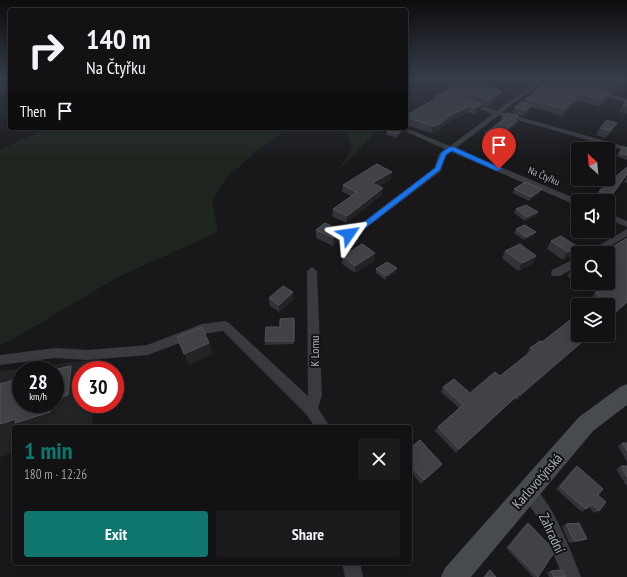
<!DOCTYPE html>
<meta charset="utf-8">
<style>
:root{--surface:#121214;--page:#1b1b1d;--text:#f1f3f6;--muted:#9c9ea0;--line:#313234;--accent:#0f766e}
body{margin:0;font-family:"PT Sans Narrow",sans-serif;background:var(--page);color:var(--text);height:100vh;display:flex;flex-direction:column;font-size:15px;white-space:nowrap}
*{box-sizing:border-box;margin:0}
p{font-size:13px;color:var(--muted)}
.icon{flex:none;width:22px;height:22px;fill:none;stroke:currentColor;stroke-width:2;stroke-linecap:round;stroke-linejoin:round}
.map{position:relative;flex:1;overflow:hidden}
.details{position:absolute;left:12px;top:425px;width:400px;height:140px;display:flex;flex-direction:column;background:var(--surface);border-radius:4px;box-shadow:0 2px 10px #0003,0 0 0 1px var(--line)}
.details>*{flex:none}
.guide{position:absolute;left:8px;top:8px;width:400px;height:122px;border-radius:4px;box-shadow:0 2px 10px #0003,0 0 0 1px var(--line);background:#121214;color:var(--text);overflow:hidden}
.needle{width:26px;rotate:333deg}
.buttons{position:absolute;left:571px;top:142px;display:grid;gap:8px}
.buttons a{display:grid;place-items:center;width:44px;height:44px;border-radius:4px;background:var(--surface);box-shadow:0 2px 10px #0003,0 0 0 1px var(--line);font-size:20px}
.speed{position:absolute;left:12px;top:361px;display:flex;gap:8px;font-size:20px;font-weight:700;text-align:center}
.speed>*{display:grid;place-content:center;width:52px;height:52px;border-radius:50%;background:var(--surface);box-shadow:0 2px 10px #0003,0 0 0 1px var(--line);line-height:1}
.speed small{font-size:10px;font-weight:400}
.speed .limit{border:6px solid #d22;background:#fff;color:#111}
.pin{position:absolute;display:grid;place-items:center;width:34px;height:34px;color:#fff;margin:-41px -17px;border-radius:50% 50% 50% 0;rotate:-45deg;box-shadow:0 0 4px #0007}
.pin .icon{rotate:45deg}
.me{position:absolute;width:44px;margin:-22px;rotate:58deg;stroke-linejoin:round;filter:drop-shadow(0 0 3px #0008)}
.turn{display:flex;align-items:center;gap:14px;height:84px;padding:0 12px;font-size:18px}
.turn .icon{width:52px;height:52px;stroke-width:2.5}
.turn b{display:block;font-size:28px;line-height:34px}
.then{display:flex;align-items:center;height:38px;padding:0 12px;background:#0003;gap:8px;font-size:15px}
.round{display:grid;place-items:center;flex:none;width:42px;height:42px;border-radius:4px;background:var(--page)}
.headline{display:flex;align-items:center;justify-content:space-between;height:68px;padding:0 12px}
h1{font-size:24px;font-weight:700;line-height:30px;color:var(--accent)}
.primary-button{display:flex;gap:8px;margin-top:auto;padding:8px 12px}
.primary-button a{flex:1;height:46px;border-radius:4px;background:var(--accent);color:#fff;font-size:16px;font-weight:700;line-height:46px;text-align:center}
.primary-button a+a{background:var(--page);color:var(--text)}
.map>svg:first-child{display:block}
.built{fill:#242427;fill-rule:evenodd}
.green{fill:#1e251e}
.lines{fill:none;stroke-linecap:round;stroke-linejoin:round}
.minor{fill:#393b3f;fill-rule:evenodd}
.secondary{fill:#474a4f;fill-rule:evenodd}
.wall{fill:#343438}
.shaded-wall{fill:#232326}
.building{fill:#414246;stroke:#515358}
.route{fill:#1a73e8;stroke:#114b97}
.labels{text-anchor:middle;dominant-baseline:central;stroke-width:4;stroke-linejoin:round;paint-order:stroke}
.far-street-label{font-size:10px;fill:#aab1b9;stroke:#131315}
.street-label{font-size:12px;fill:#aab1b9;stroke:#131315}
.near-street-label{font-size:14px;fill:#aab1b9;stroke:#131315}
</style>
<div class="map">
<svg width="627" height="577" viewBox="0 0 627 577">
<rect width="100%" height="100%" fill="#18181a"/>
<!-- built -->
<path class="built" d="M97,359l-1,11h-15v34h13l-2,23h-78v26l-14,4v-86zM21,370h34v34h-34z"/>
<!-- green -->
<path class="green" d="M47,128h241l-31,23 -31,27 -14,23 6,31 -100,45 -108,64 -10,4v-195z
M339,128h41l-43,44 15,-24 -4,-12z"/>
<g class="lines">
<!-- minor -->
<path class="minor" d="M539,79h11l16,5 -3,2 -19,-5 -42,31 125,35v4l-128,-36 -43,33 125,53h-3v5l-127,-54 -5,3 -5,16 -80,61 -12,5 -3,-1 -2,-2 11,-6 79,-60 5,-14 6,-5 -38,-17v-2h4l39,16 43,-32 -28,-11v-2l32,10z
M593,79h6l-12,12h-4v-2z
M595,90l32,9v4l-34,-10 -1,-1z
M608,213l19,8v6l-19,-8z
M627,229v7l-28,17h-13z
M578,257v9l-18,10h-8l-1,-3 1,-3z
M312,267l5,4 5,124 -4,13 12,19h-15l-9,-13 -83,-83 -20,3 -55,21 -60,5 -33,-2 -55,7v-10l55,-7 33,2 59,-5 55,-21 23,-3 4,2 79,73 -1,-125z
M528,484c22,9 44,70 53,93h-18l-25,-59 -18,-26 2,-6z
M342,563h18l3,14h-18z"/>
<!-- secondary -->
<path class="secondary" d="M627,384v21l-34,26 -122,146h-30l4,-9 134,-151 41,-30z"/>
</g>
<!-- wall -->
<path class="wall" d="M562,79h26l-4,7 8,2 3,-6 26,4 -8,8 -2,-1 -4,6 -6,7 -23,-5 -16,15 -31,-9 -2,5 -6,4 -11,-3 3,-6 9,-4 2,-4 28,-18 24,3 -16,-4z
M449,88l53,3 -2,6 -12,10 -6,-2 -2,6 -6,3 -6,-2 -21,11 -9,8 -7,2 -25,-8v-10l29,-16 1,-3 12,-6z
M627,100v14l-8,-2 4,-7z
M519,116l-4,10 -20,17 -12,-5 2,-5 15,-12 2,-3z
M600,128l13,2 -7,8 -10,-3z
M404,129l-7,9 -11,-3 1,-3z
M627,148v12l-11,-4 3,-3z
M627,174l-19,28v-1h-9l-4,-2 4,-8z
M627,177v6l-3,-1z
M391,179l-12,7 3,9 -36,28 -14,-7 1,-7 18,-13 -9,-4 1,-7z
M514,189l26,4 -11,8 -16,-8z
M516,209l22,3 -2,4 -11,5 -11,-8z
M578,214v13l-9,-5 2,-4z
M516,229l18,7 -10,4 -10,-7z
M316,230l25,8 -8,8 -17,-8z
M627,238l-19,82 -13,-20 -4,-2 4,-5 6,-5 -7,-5h14v-30h-4l2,-2z
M551,241l27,6 -5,8 -10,5 -16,-11z
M505,251l31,5 -4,8 -14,7 -16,-13z
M343,256l31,5 -19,12 -13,-9z
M578,267v14l-2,1 -9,-6 4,-5z
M376,269l20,3 -11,8 -9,-7z
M293,292v8l-14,12 -9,-6 -1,-8z
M295,322l-1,22 -29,1v-4l15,-14z
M578,335l-61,65 -2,-2 -59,55 -21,-22 3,-4 21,-19 -18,-16 2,-5 27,6 30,-17 28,-22 -1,-1 3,-5 12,-6z
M622,443h5v19l-9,-16z
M410,448l32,16 -3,4 -18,16 -11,-13z
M577,466l21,29 1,16 -5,2 -5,-6 -3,2 -4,3 -26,-23 17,-20z
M621,466h6v19h-1l-10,-16z
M528,523l10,54h-5l-27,-29 19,-23z
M566,524l21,15 -5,2 -13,2 -7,-16z
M490,570l6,7h-13l4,-5z
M551,571l15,6h-17l-2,-5z"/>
<!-- shaded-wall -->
<path class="shaded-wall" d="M625,79l-4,7 -8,8 3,-7z
M502,91l-2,6 -12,10 2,-7z
M611,93l-4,6 -6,7 3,-7z
M581,95l-3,6 -16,15 3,-7z
M482,104l-2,7 -6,3 1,-6z
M532,105l-3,7 -6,4 3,-6z
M470,106l-2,6 -21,11 -9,8 -7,2 2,-7z
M519,116l-4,10 -20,17 2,-6z
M617,123l-4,7 -7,8 4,-7z
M403,128h1v1l-7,9 1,-4z
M392,172l-1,7 -20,11 1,-7z
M383,188l-1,7 -36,28 1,-7z
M542,189l-2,4 -11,8 2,-4z
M538,212l-2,4 -11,5 2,-4z
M342,231l-1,7 -8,8v-8z
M536,232l-2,4 -10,4 2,-3z
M578,247l-5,8 -10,5 5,-8z
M375,253l-1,8 -19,12v-7z
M536,256l-4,8 -14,7 4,-8z
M397,268l-1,4 -11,8 1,-4z
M293,292v8l-14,12v-7z
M627,302v1l-19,17v-1z
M590,335h1l-74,65 3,-5z
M209,343l4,11 -24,11 -5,-11z
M71,366l6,7 -3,29 -15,5 -2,12 -25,8h-18v2l-14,4v-9l51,-20h4v-5z
M519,394l-4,4 -59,55 3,-4z
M442,464l-3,4 -18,16 3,-4z"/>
<!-- building -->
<path class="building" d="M557,79l54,14 -7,6 -23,-4 -16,14 -39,-10 23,-19 5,1z
M606,79h19l-9,8 -21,-5h7z
M465,80l37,11 -12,9 -25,-7v5l17,6 -7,4 -5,-2 -21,10 -9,8 -7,2 -27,-9v-2l33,-18 -3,-1 15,-7 -2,-1z
M627,100v6l-4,-1z
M521,102l11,3 -6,5 -11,-3z
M508,113l11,3 -4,3 2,2 -20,16 -12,-4 20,-14 -3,-1z
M607,120l10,3 -7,8 -10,-3z
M390,128h13l-5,6 -11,-2z
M623,147l4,1v7l-8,-2z
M377,164l15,8 -20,11 11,5 -36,28 -14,-7 24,-17 -14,-7z
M627,167v7l-16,22 -12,-5z
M525,182l17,7 -11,8 -17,-8z
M526,205l12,7 -11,5 -11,-8z
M578,214v8l-7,-4z
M325,223l17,8 -9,7 -17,-8z
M525,225l11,7 -10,5 -10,-8z
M561,236l17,11 -10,5 -17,-11z
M627,238v64l-19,17v-14h-19l11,-9 -5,-3 11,-9 -1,-1h3v-25l5,-3 -7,-4z
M362,244l13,9 -20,13 -12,-10z
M520,244l16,12 -14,7 -17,-12z
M387,262l10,6 -11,8 -10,-7z
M578,267v9l-7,-5z
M283,286l10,6 -14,13 -10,-7z
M578,314v21h12l-70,60 -1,-1 -60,55 -21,-22 25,-22 -20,-18 11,-8 16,14 25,-21 5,4 33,-26 -3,-2 10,-7 2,1z
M294,318v23h-29l1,-14h14v-8z
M202,327l7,16 -25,11 -7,-17z
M71,366l-3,29 -13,4v-29h-2z
M21,378v26h30l-1,8 -35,11 1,-4 -16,5v-40z
M420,440l22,24 -18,16 -14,-15v-17z
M622,443h5v8z
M577,466l26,23 -5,6 8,7 -7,9 -7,-7 -6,5 -26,-22z
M621,466h6v11z
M528,523l27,28 -17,26 -29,-30z
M579,523l8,16 -13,2 -8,-17z
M490,570l6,7h-11z
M562,570l4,7h-12l-3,-6z"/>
<!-- sky -->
<linearGradient id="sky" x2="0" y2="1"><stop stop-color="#0d0d0e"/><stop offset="0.49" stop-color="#373d49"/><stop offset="1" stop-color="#373d49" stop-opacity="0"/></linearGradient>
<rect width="627" height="160" fill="url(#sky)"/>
<!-- route -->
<path class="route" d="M449,147h5l49,22 -6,2 -45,-20 -6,4 -6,15 -80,62 -8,4h-6v-3l9,-4 80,-61 6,-15z"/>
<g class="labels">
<!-- far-street labels -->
<g class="far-street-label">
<text transform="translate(544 176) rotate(23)">Na Čtyřku</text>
</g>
<!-- street labels -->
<g class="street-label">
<text transform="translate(314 351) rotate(-90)">K Lomu</text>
</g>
<!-- near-street labels -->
<g class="near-street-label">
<text transform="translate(537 481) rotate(-49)">Karlovotýnská</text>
<text transform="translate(552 533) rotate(65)">Zahradní</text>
</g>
</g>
</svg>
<div class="buttons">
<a><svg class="needle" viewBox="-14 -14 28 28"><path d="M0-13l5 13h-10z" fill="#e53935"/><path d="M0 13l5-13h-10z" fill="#9c9ea0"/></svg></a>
<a><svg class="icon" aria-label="sound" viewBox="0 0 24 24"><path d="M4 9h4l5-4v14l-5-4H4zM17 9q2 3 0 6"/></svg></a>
<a><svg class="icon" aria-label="search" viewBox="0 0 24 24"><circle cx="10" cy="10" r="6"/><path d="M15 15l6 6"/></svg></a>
<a><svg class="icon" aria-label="layers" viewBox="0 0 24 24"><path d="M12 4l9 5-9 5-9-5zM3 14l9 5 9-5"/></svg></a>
</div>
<div class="speed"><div>28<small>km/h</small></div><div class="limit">30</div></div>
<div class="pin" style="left:499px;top:169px;background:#d93025"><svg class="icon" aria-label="arrive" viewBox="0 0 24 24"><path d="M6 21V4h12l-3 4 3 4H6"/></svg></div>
<svg class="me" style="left:349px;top:234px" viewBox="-20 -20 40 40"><path d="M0-17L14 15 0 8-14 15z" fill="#1a73e8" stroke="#fff" stroke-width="4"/></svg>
<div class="guide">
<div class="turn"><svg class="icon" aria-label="right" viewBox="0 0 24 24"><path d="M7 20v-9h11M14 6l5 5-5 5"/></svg><div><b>140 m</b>Na Čtyřku</div></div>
<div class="then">Then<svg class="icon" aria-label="arrive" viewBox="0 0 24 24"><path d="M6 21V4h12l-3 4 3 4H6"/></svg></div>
</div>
<section class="details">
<div class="headline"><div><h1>1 min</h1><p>180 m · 12:26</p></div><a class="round"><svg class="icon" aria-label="close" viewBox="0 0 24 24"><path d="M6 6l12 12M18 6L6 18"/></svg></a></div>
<div class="primary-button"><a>Exit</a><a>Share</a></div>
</section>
</div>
